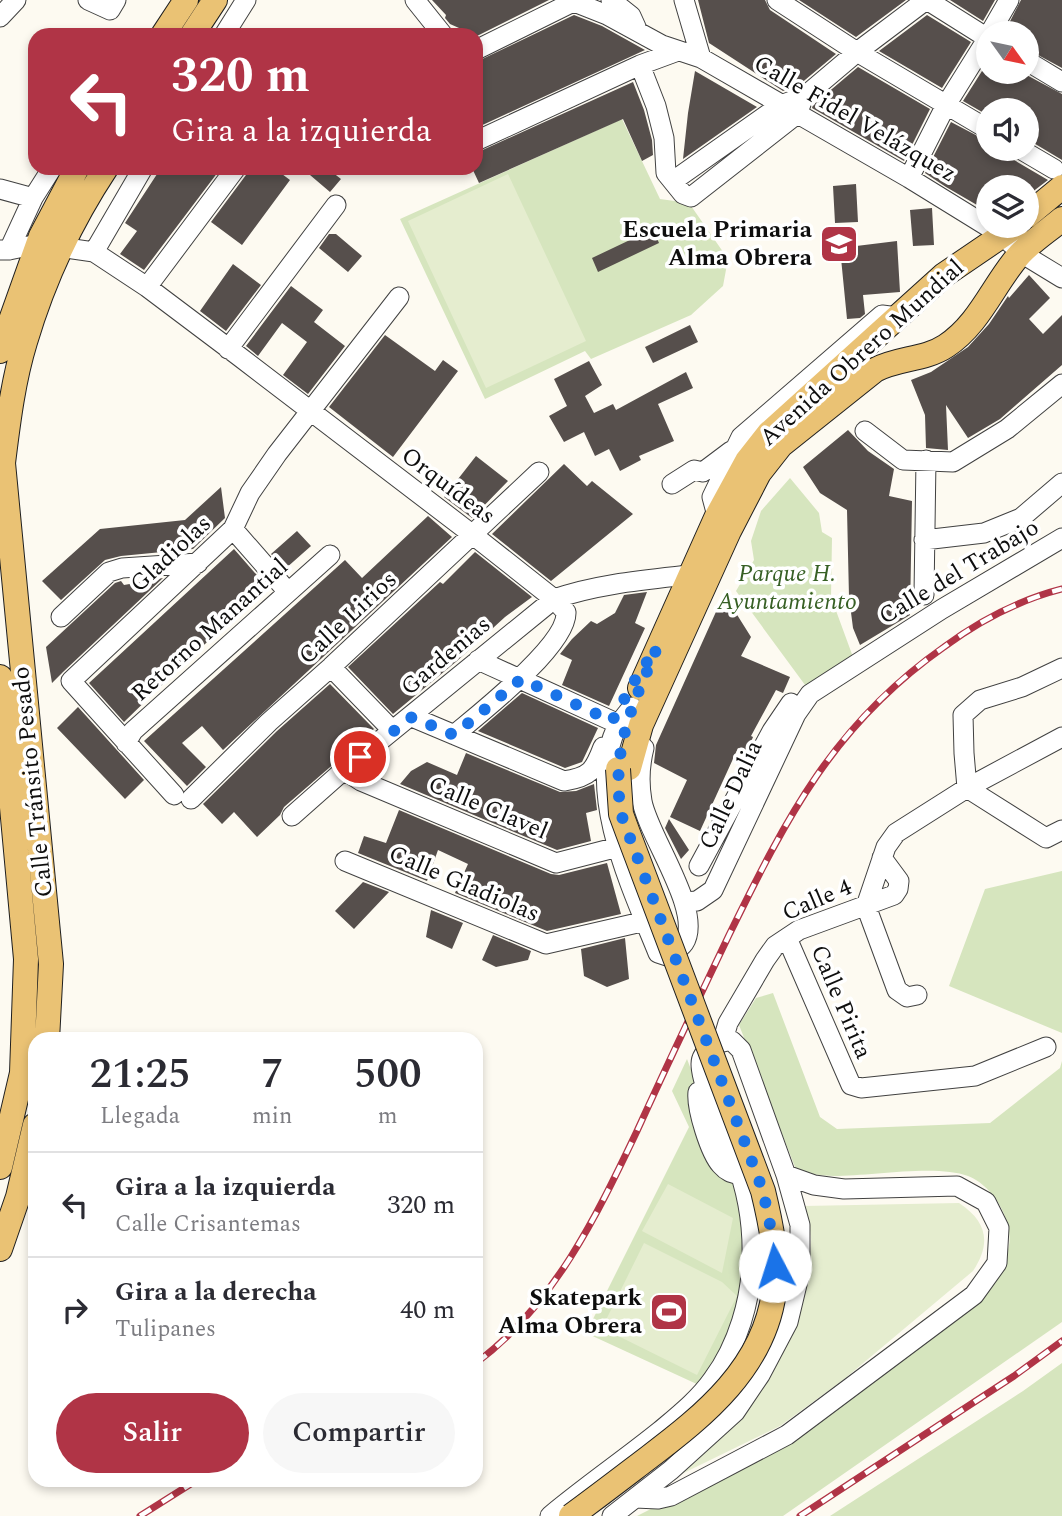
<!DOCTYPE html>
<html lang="es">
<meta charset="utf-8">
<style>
:root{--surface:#fff;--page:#f7f7f7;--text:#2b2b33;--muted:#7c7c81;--line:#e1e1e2;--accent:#b03446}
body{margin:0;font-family:Spectral,serif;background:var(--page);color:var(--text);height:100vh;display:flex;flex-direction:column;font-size:26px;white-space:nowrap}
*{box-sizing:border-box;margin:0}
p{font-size:23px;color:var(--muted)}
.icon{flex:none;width:38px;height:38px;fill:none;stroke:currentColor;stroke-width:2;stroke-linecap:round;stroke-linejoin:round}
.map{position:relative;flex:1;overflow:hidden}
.details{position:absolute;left:28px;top:1032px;width:455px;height:455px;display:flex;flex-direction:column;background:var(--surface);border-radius:21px;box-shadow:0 4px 10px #0003}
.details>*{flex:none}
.top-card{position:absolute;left:28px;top:28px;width:455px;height:147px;border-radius:21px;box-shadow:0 4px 10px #0003;background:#b03446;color:#fff;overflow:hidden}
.needle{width:46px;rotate:123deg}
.fabs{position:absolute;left:976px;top:21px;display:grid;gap:14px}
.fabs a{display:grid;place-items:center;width:63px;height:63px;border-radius:50%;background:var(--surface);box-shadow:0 4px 10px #0003;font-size:35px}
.pin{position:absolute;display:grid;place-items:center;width:60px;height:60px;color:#fff;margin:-30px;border:4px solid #fff;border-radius:50%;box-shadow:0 2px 7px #0007}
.me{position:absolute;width:77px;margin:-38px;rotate:355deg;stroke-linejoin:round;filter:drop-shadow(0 0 5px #0008)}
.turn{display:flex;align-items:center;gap:24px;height:147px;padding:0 28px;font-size:32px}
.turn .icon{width:91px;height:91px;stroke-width:2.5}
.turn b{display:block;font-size:49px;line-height:60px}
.eta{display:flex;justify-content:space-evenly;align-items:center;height:119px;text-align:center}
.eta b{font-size:42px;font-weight:600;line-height:49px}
.primary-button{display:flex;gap:14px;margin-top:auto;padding:14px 28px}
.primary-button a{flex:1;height:80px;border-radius:42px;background:var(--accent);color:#fff;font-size:28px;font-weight:600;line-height:80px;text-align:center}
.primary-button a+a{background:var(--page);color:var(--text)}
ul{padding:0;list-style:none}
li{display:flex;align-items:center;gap:21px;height:105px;padding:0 28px;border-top:2px solid var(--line)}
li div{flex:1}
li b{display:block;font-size:26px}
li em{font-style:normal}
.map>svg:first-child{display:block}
.green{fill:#d6e5be}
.pitch{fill:#e5edcf}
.building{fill:#564f4c}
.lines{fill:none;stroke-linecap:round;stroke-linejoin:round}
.minor-casing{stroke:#414141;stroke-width:21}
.major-casing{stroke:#1f1f1f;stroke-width:26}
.minor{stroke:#fff;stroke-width:19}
.major{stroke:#eac274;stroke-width:24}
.rail-casing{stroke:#b03446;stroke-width:7}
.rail{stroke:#fff;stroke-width:4.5;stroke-dasharray:13;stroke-linecap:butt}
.major-bridge-casing{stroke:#1f1f1f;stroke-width:26;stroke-linecap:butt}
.major-bridge{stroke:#eac274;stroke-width:24}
.route{stroke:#1a73e8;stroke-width:12;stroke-dasharray:0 21.6}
.labels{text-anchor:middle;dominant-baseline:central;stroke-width:7;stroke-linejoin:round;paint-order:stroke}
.street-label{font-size:24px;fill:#0e0e0e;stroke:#fff}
.poi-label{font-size:24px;font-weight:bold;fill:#0e0e0e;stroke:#fff;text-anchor:end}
.park-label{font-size:24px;font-style:italic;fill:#376025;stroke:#fff}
</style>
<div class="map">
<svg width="1062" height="1516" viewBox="0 0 1062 1516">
<rect width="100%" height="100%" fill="#fdfaf1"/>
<!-- green -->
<path class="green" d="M622,119l38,80 29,4 39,56 -5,27 -32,29 -100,44 -6,-8 -100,48 -85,-180z
M790,478l29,35 3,19 10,6 -1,59 22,60 -45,32 -72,-98 18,-31 -3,-19 10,-30z
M1062,871v162l-113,-47 36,-97z
M773,993l47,124 17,12 153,-6 70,-55 2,-7v261l-279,194h-146l164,-83 198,-163c12,-22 14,-32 5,-56 -6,-15 -20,-32 -36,-38 -31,-12 -98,0 -134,0 -12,0 -25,-3 -37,-4l-58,-147 17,-27z
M687,1059l48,126 13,82 -18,73 -29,46 -115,-53 103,-206 -17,-36z
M1062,1363v153h-232l193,-125z"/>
<!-- pitch -->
<path class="pitch" d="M508,174l78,167 -100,47 -78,-167z
M668,1184l65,34 -11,55 -80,-42z
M959,1203c29,19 32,41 14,68l-130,109 -63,46 -123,60c22,-17 48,-32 68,-52 50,-50 84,-120 86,-192 1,-11 -5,-25 -7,-36z
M644,1243l78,39 15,14 -40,79 -95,-47z"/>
<!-- building -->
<path class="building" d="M432,0h117l-72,36 -27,-12 -5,-6 1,-3z
M698,0h67l5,10 66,44 -37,31 -16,6 -74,-48z
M799,0h107l-50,37z
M950,0h45l-12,21z
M1021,0h41v68l-35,-19v-16h-23z
M574,15l28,11 43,24 -169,78v-66z
M927,15l44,27 -29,46 -63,-37z
M989,60v12h32l41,22v66l-35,-21v-29h-38v6l-26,-15z
M858,67l72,42 -26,52 -92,-53 1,-3z
M695,71l62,36 -74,52 5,-46z
M633,82l11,28 8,30 1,15 -11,6 -19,-42 -144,64 -7,-15h4v-15z
M951,122l38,20v7h12l13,11 34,20 -21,16v-9h-38v25l-43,-25 -21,-14z
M161,168h60l-77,102 -24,-16 17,-23 -12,-8z
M248,168h26l16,12 -48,65 -31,-23 35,-47z
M316,168h11l14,11 -11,13 -20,-17z
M856,184l2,38 -23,1 -2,-37z
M932,208l2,37 -21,1 -3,-36z
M653,229l6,14 -61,29 -6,-14z
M329,234h7l26,22 -14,16 -29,-24z
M897,241l3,51 -37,3 2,19 -5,4 -13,1 -7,-71z
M233,264l28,21 -35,46 -26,-20z
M1029,275l21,23 -21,21 14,15 19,-19v50l-62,54 -32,19 -22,-33 2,45 -22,-2 -1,-33 -14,-35 20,-8 37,-25 21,-23 19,-28 1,2z
M291,286l32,24 -9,12 31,24 -37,48 -25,-19 24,-33 -25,-19 -24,33 -12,-10z
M690,325l8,17 -45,21 -8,-16z
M385,335l50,36 8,-11 15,11 -65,86 -64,-50z
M589,361l13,24 -17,11 9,17 19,-9 3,6 70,-38 7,16 -35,16 16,37 -35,15 2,4 -21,11 -11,-22 -14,7 -11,-24 -20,10 -15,-26 18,-10 -13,-27z
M848,430l20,21 26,18 -5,27 23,5 -2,114 -50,30 -7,-17 -4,-31 -2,-87 -27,-17 -17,-26z
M476,456l32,25 -36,37 -28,-21z
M564,464l23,22 5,-5 41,33 -82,67 -59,-47z
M221,487l4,31 -32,31 -72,7 -16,4 -44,40 -19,-19 58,-52 85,-9z
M428,516l24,21 -229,213 -21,-24 -20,17 24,24 -19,19 -43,-45 201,-181 17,18z
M297,531l14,15 -26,23 -14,-15z
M234,549l35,40 -71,61 -74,72 -35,-39z
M475,552l57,45 -27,20 -48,44 -64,53 -45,-47 92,-85 3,2z
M163,578l-100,94 -11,11 -6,-36 69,-64 6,-2 3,4z
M647,592l-12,31 10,5 -36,78 -47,-21 10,-25 -12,-6 12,-15 19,-18 6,3 18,-11 9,-18z
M724,594l27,43 -10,19 49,21 -7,16 -7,-3 -25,46 2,1 -6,15 -9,-4 -38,83 -30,-14 17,-37 -33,-17 2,-18z
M330,684l44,45 -90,78 -4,8 -23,22 -23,-25 -12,12 -19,-20 74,-73z
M522,693l76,35 -16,34 -17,6 -87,-37z
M78,707l66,73 -19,19 -68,-71z
M466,753l94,39 16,-1 18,-7 3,26 -11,3 5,28 -34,9 -157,-66 11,-13 16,-9 30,13z
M399,810l152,64 8,1 48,-12 14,51 -74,17 -92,-38 13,-29 -30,-14 -11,31 -69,-28 6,-17 22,7z
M669,819l20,31 -8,9 -16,-31z
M363,882l26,10 -35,37 -19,-18z
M431,910l32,13 -11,26 -26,-12z
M493,935l38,16 -3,9 -32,7 -14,-7z
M625,938l4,41 -22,8 -23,-11 -3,-27z"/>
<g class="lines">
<defs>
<path id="minor" d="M88,0l22,10 6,-10
M415,0l28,35
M569,0l38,15 55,30 39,13 208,120 94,58 18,17 41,25
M611,0l20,16 5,11
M684,0l17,58
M777,0l80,52 132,78
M927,0l62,39
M0,17l16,-17
M990,33l19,-33
M224,35l22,-35
M476,50l97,-48
M1027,61l35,21
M640,65l16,41 8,32 2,35 17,21 8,3 106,-83 4,-10
M476,141l164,-76 38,-14
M1020,149l34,20
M909,178l37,-73 43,-69
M673,181l108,-76 24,-9 52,-44 69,-52
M0,189l33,9
M0,250h9l29,-6 56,8 53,35 93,70 233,178 81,64 12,13c2,33 -87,102 -112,123
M9,250l24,-52 19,-30
M94,252l49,-84
M147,287l89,-119
M228,349l108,-144
M865,431l38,29 50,2 54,-33 55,-45
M672,484l22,-14 9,2 28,-21
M717,516l-5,-19 29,-60 141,-122 16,2
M233,529l55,63
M924,540l60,-7 37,-15 41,-35
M924,595l2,-135
M61,617l48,-45 13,-4 76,-5
M478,660l134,61
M331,667l61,63
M632,707c-5,7 -12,14 -16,22 -30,65 17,162 42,224l9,3c6,-4 13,-7 17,-13 20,-31 -36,-107 -42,-142 -3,-17 -2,-37 2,-53
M412,717l152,64c26,-4 30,-10 39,-34
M126,743l7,-12 197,-176
M344,770l17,11 195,82 62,-16
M967,788l-3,-35 -1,-38 17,-15 42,-13 40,-19
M967,788l79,50 16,-8
M174,795l-103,-114 162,-152 17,-36 27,-39 122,-157
M191,799l78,-77 62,-55 208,-195
M292,816l52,-46 210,-171c43,-15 90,-19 135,-24
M345,861l201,83 100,-23
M699,866l73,-135 19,-28
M685,902l12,-1 16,-11 83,-176 14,-20 132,-85 120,-71
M787,938l64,147 10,3 114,-12 71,-29
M917,995l-10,2 -10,-7 -31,-84 20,-59 10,-14 71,-45 95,-51
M723,1040l5,-17 37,-63 10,-14 24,-16 95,-35 4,-6 1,-8 -17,-23
M698,1092c-2,16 12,61 23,73 6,7 11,8 19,10
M635,1498l23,1 13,-3 116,-61 187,-140 23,-32 2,-35 -13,-26 -29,-16 -113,3 -30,-4 -28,-10
M550,1516c36,-30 74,-56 110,-85 19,-16 39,-32 53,-52 25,-34 38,-79 39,-120 1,-33 -5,-69 -17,-100 -9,-22 -34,-73 -34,-95 0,-14 20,-24 31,-23l9,9 45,125 14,50v47l-12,50 -28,53 -25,37 -64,58 -59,46"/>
<path id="major" d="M163,35l23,-35
M192,35l23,-35
M1027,216l35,-29
M0,351l41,-115 36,-68
M0,677l26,282 -4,114 -22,94
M640,688l77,-172 30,-55 22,-28 175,-158 72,-49
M629,768l12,-43 88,-194 30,-58 22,-28 94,-75c22,-12 50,-10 71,-24 34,-22 48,-63 74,-92 12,-13 29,-24 42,-35
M47,1040l4,-76 -48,-501c5,-40 10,-82 22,-121 18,-61 46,-121 81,-174
M0,1249l18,-52 17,-72"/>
</defs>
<!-- minor casing -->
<use href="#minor" class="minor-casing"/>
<!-- major casing -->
<use href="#major" class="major-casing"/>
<!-- minor -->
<use href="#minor" class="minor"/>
<!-- major -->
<use href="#major" class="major"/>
<defs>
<path id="rail" d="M476,1363c78,-58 120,-146 161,-232 30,-66 61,-131 92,-196 58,-118 104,-210 215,-288 35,-26 75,-47 118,-58
M140,1516l57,-36
M800,1516l214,-140 48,-35"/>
</defs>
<!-- rail casing -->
<use href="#rail" class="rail-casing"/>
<!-- rail -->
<use href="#rail" class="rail"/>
<defs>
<path id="major-bridge" d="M571,1516c26,-19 52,-39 77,-58 57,-43 116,-91 126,-166 4,-34 -3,-68 -11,-101l-135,-358 -7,-19 -3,-45"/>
</defs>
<!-- major-bridge casing -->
<use href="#major-bridge" class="major-bridge-casing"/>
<!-- major-bridge -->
<use href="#major-bridge" class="major-bridge"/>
</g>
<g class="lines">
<!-- route -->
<path class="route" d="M360,757l52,-40 42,18 67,-56 91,42 27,-48 18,-25c-25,59 -46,99 -36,166l142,377 10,48 2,27"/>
</g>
<!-- icons -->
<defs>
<symbol id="school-square" viewBox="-11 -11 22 22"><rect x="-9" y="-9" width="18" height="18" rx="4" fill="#b03446" stroke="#fff"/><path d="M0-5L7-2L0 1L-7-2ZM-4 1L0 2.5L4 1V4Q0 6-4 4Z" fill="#fff"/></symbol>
<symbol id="stadium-square" viewBox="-11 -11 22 22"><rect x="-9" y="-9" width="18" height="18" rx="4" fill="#b03446" stroke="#fff"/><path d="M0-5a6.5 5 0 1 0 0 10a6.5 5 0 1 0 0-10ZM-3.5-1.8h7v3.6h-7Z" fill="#fff"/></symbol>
</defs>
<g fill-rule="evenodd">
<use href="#school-square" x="817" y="222" width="44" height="44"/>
<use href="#stadium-square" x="647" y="1290" width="44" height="44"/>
</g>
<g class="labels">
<!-- street labels -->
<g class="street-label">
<text transform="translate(855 119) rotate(30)">Calle Fidel Velázquez</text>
<text transform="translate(862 353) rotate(-42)">Avenida Obrero Mundial</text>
<text transform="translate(448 486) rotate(37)">Orquídeas</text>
<text transform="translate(171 554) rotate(-43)">Gladiolas</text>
<text transform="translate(959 572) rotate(-31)">Calle del Trabajo</text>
<text transform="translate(348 618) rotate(-43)">Calle Lirios</text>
<text transform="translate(210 630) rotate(-42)">Retorno Manantial</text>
<text transform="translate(446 656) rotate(-40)">Gardenias</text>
<text transform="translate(33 782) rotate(-96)">Calle Tránsito Pesado</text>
<text transform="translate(731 795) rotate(-65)">Calle Dalia</text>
<text transform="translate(488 808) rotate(23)">Calle Clavel</text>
<text transform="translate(464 884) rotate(23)">Calle Gladiolas</text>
<text transform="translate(817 900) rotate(-23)">Calle 4</text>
<text transform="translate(841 1002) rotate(67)">Calle Pirita</text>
</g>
<!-- poi labels -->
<g class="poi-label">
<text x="812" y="230">Escuela Primaria<tspan x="812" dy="28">Alma Obrera</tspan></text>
<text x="642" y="1298">Skatepark<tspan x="642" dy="28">Alma Obrera</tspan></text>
</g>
<!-- park labels -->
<g class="park-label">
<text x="787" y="574">Parque H.<tspan x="787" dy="28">Ayuntamiento</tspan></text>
</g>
</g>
</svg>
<div class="fabs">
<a><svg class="needle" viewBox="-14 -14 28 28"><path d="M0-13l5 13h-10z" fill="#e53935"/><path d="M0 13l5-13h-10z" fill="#7c7c81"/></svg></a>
<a><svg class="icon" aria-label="sound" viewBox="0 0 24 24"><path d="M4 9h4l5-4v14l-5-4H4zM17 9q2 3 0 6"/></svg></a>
<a><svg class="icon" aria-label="layers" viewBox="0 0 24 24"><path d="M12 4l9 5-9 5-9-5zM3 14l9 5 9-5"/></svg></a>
</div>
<div class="pin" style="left:360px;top:757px;background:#d93025"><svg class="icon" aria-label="arrive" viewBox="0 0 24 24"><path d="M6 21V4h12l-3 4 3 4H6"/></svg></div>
<svg class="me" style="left:775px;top:1266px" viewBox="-20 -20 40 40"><circle r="19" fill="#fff"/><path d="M0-13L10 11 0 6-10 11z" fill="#1a73e8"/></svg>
<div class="top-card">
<div class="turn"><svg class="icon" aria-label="left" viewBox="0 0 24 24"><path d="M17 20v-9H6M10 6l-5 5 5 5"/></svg><div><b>320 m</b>Gira a la izquierda</div></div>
</div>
<section class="details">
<div class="eta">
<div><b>21:25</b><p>Llegada</p></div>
<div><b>7</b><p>min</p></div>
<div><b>500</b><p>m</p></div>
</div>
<ul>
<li><svg class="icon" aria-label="left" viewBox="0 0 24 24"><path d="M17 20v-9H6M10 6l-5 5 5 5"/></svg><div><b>Gira a la izquierda</b><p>Calle Crisantemas</p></div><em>320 m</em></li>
<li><svg class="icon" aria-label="right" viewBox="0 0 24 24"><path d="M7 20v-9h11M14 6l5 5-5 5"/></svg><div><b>Gira a la derecha</b><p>Tulipanes</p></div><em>40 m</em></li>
</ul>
<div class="primary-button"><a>Salir</a><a>Compartir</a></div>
</section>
</div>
